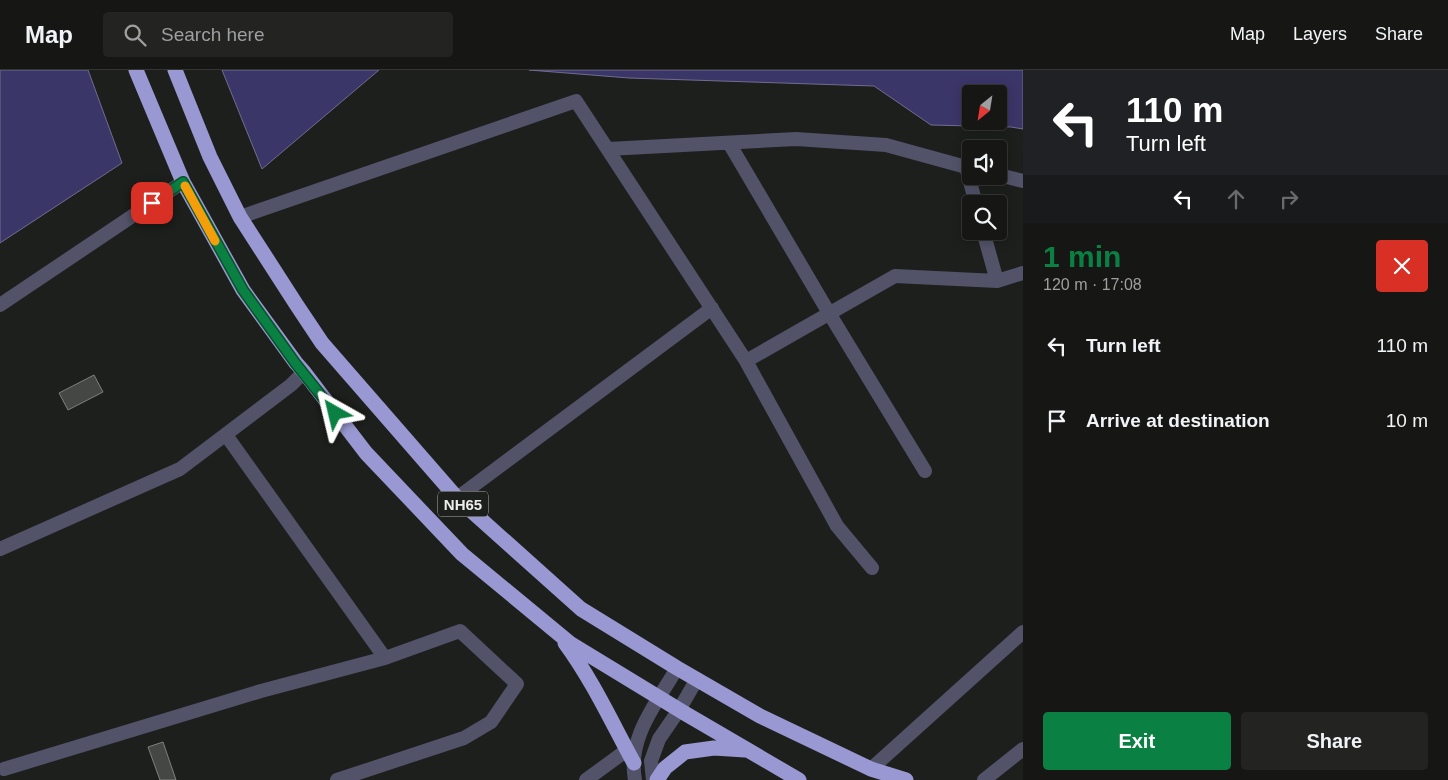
<!DOCTYPE html>
<meta charset="utf-8">
<style>
:root{--surface:#161715;--page:#232422;--text:#f1f3f6;--muted:#9e9fa0;--line:#353634;--accent:#0b8043}
body{margin:0;font-family:Helvetica,sans-serif;background:var(--page);color:var(--text);height:100vh;display:flex;flex-direction:column;font-size:19px;white-space:nowrap}
*{box-sizing:border-box;margin:0}
p{font-size:16px;color:var(--muted)}
.icon{flex:none;width:28px;height:28px;fill:none;stroke:currentColor;stroke-width:2;stroke-linecap:round;stroke-linejoin:round}
.map{position:relative;flex:1;overflow:hidden}
.details{display:flex;flex-direction:column;background:var(--surface);width:425px}
.details>*{flex:none}
.hud{background:#202124;color:#fff;overflow:hidden}
.needle{width:32px;rotate:210deg}
.fabs{position:absolute;left:962px;top:15px;display:grid;gap:10px}
.fabs a{display:grid;place-items:center;width:45px;height:45px;border-radius:5px;background:var(--surface);box-shadow:0 2px 12px #0003,0 0 0 1px var(--line);font-size:25px}
.pin{position:absolute;display:grid;place-items:center;width:42px;height:42px;color:#fff;margin:-21px;border-radius:10px;box-shadow:0 2px 8px #0006}
.me{position:absolute;width:55px;margin:-28px;rotate:323deg;stroke-linejoin:round;filter:drop-shadow(0 0 4px #0008)}
.turn{display:flex;align-items:center;gap:18px;height:105px;padding:0 20px;font-size:22px}
.turn .icon{width:65px;height:65px;stroke-width:2.5}
.turn b{display:block;font-size:35px;line-height:42px}
.lanes{display:flex;align-items:center;height:48px;padding:0 20px;background:#0003;justify-content:center;gap:25px;direction:ltr}
.lanes .off{opacity:.35}
.round{display:grid;place-items:center;flex:none;width:52px;height:52px;border-radius:5px;background:var(--page)}
.head{display:flex;align-items:center;justify-content:space-between;height:85px;padding:0 20px}
h1{font-size:30px;font-weight:700;line-height:38px;color:var(--accent)}
.primary-button{display:flex;gap:10px;margin-top:auto;padding:10px 20px}
.primary-button a{flex:1;height:58px;border-radius:5px;background:var(--accent);color:#fff;font-size:20px;font-weight:700;line-height:58px;text-align:center}
.primary-button a+a{background:var(--page);color:var(--text)}
ul{padding:0;list-style:none}
li{display:flex;align-items:center;gap:15px;height:75px;padding:0 20px}
li div{flex:1}
li b{display:block;font-size:19px}
li em{font-style:normal}
header{display:flex;align-items:center;gap:30px;box-sizing:border-box;height:70px;padding:0 25px;background:var(--surface);border-bottom:1px solid var(--line)}
header strong{font-size:24px}
nav{display:flex;gap:28px;margin-inline-start:auto;font-size:18px}
.search{width:350px;height:45px;background:var(--page);display:flex;align-items:center;gap:12px;box-sizing:border-box;padding:0 18px;border-radius:5px;color:var(--muted);font-size:19px}
main{display:flex;flex:1;min-height:0}
.map>svg:first-child{display:block}
.water{fill:#3b3668;stroke:#706d90;fill-rule:evenodd}
.building{fill:#454744;stroke:#7e807c}
.lines{fill:none;stroke-linecap:round;stroke-linejoin:round}
.street{stroke:#525269;stroke-width:14}
.highway{stroke:#9a98d2;stroke-width:15}
.route-casing{stroke:#07532c;stroke-width:12}
.route{stroke:#0b8043;stroke-width:9}
.slow{stroke:#f59e0b;stroke-width:9}
.labels{text-anchor:middle;dominant-baseline:central;stroke-width:5;stroke-linejoin:round;paint-order:stroke}
.shield{fill:#1d1f1c;stroke:#afb0ae;stroke-width:1}
.shield-label{font-size:15px;font-weight:bold;fill:#edeeec}
</style>
<header>
<strong>Map</strong>
<div class="search"><svg class="icon" aria-label="search" viewBox="0 0 24 24"><circle cx="10" cy="10" r="6"/><path d="M15 15l6 6"/></svg>Search here</div>
<nav><a>Map</a><a>Layers</a><a>Share</a></nav>
</header>
<main>
<div class="map">
<svg width="1023" height="710" viewBox="0 0 1023 710">
<rect width="100%" height="100%" fill="#1d1f1c"/>
<!-- water -->
<path class="water" d="M0,0h88l34,93 -122,80z
M222,0h157l-117,99z
M529,0h494v59l-12,-2 -80,-2 -57,-39 -245,-8zM971,24h28v27h-28z"/>
<!-- building -->
<path class="building" d="M94,305l9,17 -35,18 -9,-17z
M163,672l13,38h-16l-12,-33z"/>
<g class="lines">
<!-- street -->
<path class="street" d="M729,73l100,170 96,158
M608,79l188,-10 90,6 80,22 10,37
M999,105l24,6
M240,147l336,-116 170,260 149,-85 102,5 -14,-50
M997,211l26,-8
M0,235l183,-123
M746,291l91,165 35,42
M457,428l255,-190
M0,479l180,-80 111,-84 13,-13
M4,699l257,-78 124,-33 -159,-223
M871,699l152,-137
M337,710l127,-42 27,-16 26,-38 -57,-53 -75,27
M586,710l41,-30
M635,710c-8,-43 22,-77 42,-112
M653,710l-2,-19 8,-22 20,-29 18,-31
M984,710l39,-31"/>
<!-- highway -->
<path class="highway" d="M136,0l47,112 60,108 53,73 8,9 62,81 96,101 109,90 115,70 113,66
M175,0l35,87 30,60 56,87 26,39 135,155 124,111 96,59 83,48 111,53 35,11
M565,573c28,38 47,80 69,120
M657,710l8,-12 20,-16 29,-4 31,2"/>
</g>
<g class="lines">
<defs>
<path id="route" d="M152,133l31,-21 60,108 53,74 39,49"/>
</defs>
<!-- route casing -->
<use href="#route" class="route-casing"/>
<!-- route -->
<use href="#route" class="route"/>
<!-- slow -->
<path class="slow" d="M185,116l30,55"/>
</g>
<g class="labels">
<!-- shield labels -->
<rect class="shield" x="438" y="421.5" width="50" height="25" rx="4"/>
<g class="shield-label">
<text x="463" y="434">NH65</text>
</g>
</g>
</svg>
<div class="fabs">
<a><svg class="needle" viewBox="-14 -14 28 28"><path d="M0-13l5 13h-10z" fill="#e53935"/><path d="M0 13l5-13h-10z" fill="#9e9fa0"/></svg></a>
<a><svg class="icon" aria-label="sound" viewBox="0 0 24 24"><path d="M4 9h4l5-4v14l-5-4H4zM17 9q2 3 0 6"/></svg></a>
<a><svg class="icon" aria-label="search" viewBox="0 0 24 24"><circle cx="10" cy="10" r="6"/><path d="M15 15l6 6"/></svg></a>
</div>
<div class="pin" style="left:152px;top:133px;background:#d93025"><svg class="icon" aria-label="arrive" viewBox="0 0 24 24"><path d="M6 21V4h12l-3 4 3 4H6"/></svg></div>
<svg class="me" style="left:335px;top:343px" viewBox="-20 -20 40 40"><path d="M0-17L14 15 0 8-14 15z" fill="#0b8043" stroke="#fff" stroke-width="4"/></svg>
</div>
<section class="details">
<div class="hud">
<div class="turn"><svg class="icon" aria-label="left" viewBox="0 0 24 24"><path d="M17 20v-9H6M10 6l-5 5 5 5"/></svg><div><b>110 m</b>Turn left</div></div>
<div class="lanes"><svg class="icon" aria-label="left" viewBox="0 0 24 24"><path d="M17 20v-9H6M10 6l-5 5 5 5"/></svg><svg class="icon off" aria-label="ahead" viewBox="0 0 24 24"><path d="M12 20V5M6 11l6-6 6 6"/></svg><svg class="icon off" aria-label="right" viewBox="0 0 24 24"><path d="M7 20v-9h11M14 6l5 5-5 5"/></svg></div>
</div>
<div class="head"><div><h1>1 min</h1><p>120 m · 17:08</p></div><a class="round" style="background:#d93025;color:#fff"><svg class="icon" aria-label="close" viewBox="0 0 24 24"><path d="M6 6l12 12M18 6L6 18"/></svg></a></div>
<ul>
<li><svg class="icon" aria-label="left" viewBox="0 0 24 24"><path d="M17 20v-9H6M10 6l-5 5 5 5"/></svg><div><b>Turn left</b></div><em>110 m</em></li>
<li><svg class="icon" aria-label="arrive" viewBox="0 0 24 24"><path d="M6 21V4h12l-3 4 3 4H6"/></svg><div><b>Arrive at destination</b></div><em>10 m</em></li>
</ul>
<div class="primary-button"><a>Exit</a><a>Share</a></div>
</section>
</main>
